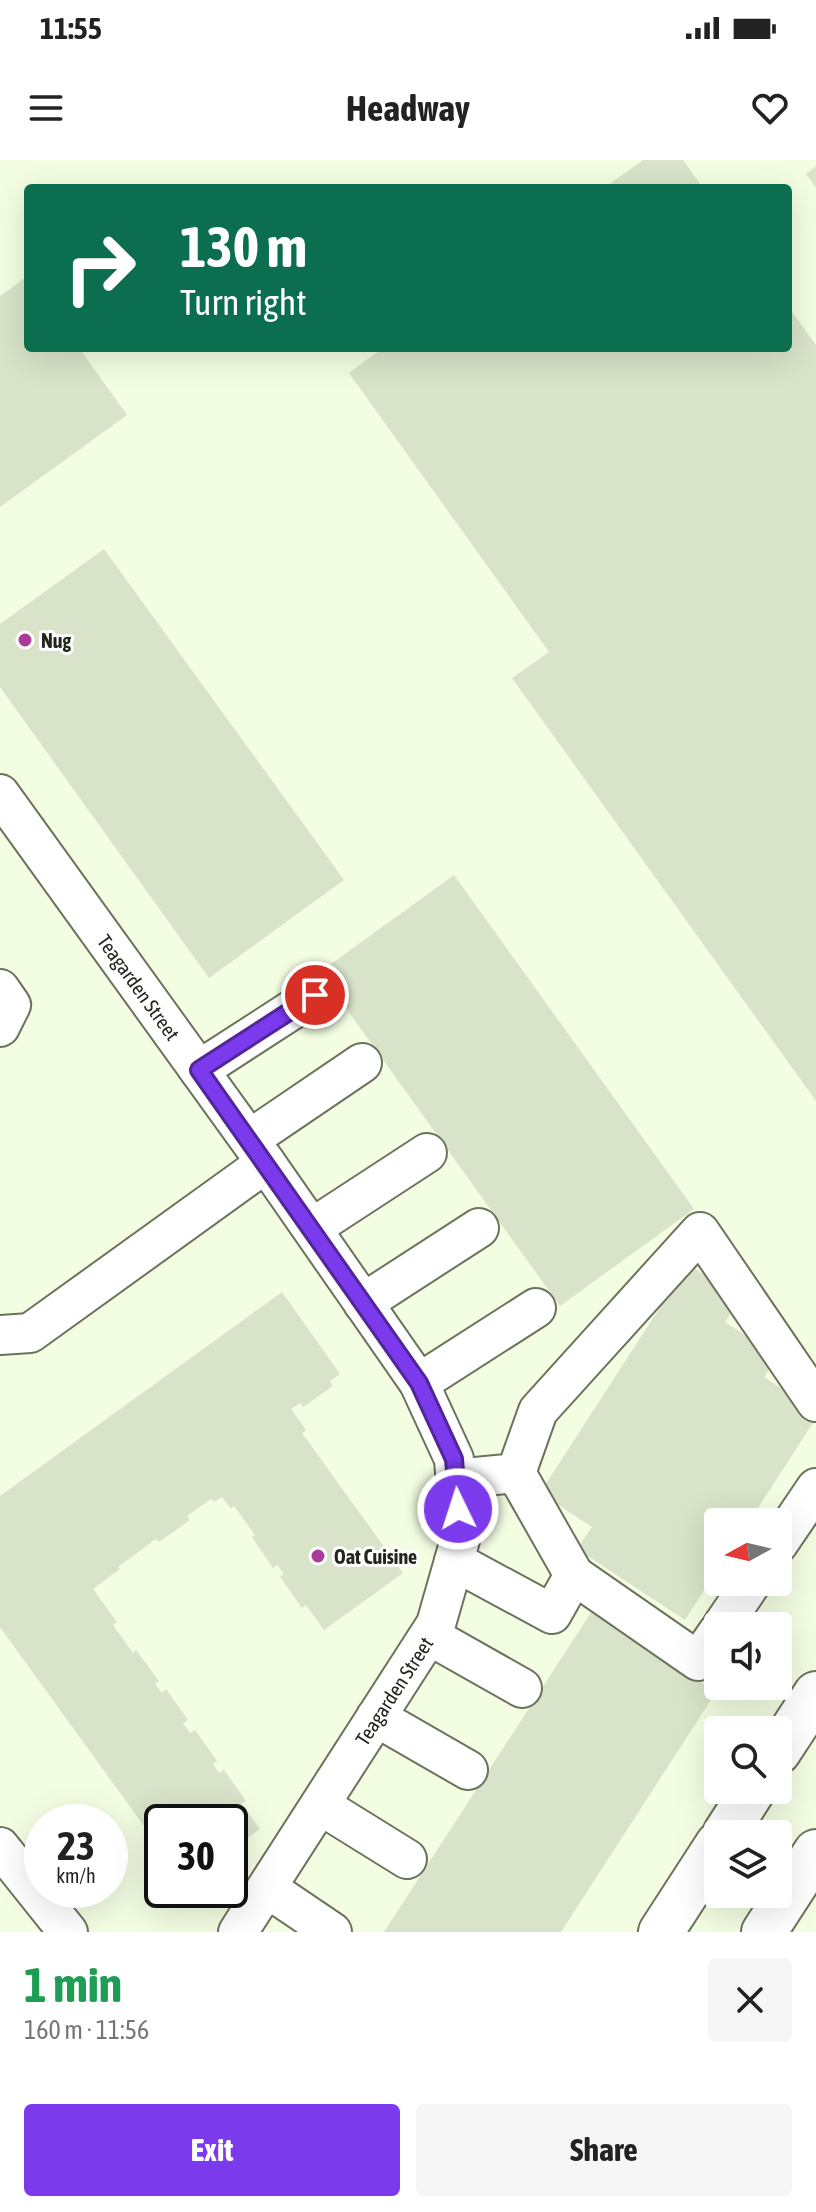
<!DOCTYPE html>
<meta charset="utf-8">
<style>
:root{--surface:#fff;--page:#f6f6f6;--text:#222;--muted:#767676;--accent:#7c3aed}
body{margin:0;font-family:"Asap Condensed",sans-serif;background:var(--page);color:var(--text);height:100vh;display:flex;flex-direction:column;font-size:30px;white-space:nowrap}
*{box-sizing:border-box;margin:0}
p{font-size:26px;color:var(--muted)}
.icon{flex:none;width:44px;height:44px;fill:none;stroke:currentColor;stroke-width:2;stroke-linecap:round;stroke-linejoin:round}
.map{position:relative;height:1772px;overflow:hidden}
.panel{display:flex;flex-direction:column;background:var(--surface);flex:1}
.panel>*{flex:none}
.guide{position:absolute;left:24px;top:24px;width:768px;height:168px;border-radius:8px;box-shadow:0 8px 32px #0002;background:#0b6e4f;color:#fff;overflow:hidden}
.needle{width:52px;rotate:262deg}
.controls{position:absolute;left:704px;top:1348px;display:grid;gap:16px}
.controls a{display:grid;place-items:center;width:88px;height:88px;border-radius:8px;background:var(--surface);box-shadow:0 8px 32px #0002;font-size:40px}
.speed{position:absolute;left:24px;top:1644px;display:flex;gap:16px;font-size:40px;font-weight:700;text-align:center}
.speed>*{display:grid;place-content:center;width:104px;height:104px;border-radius:50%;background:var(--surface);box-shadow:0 8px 32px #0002;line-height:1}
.speed small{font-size:20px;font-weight:400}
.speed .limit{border:4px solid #111;border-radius:12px;background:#fff;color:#111}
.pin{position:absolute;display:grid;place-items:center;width:68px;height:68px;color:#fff;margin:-34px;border:4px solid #fff;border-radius:50%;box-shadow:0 2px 8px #0007}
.me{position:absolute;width:88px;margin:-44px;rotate:356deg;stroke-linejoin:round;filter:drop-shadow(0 0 6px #0008)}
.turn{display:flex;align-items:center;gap:28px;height:168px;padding:0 24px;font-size:36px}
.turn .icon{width:104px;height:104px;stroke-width:2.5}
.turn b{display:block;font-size:56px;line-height:68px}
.round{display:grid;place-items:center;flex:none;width:84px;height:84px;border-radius:8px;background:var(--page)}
.overview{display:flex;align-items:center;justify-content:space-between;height:136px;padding:0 24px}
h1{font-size:48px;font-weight:700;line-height:60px;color:#1e9e55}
.action{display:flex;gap:16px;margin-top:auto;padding:16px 24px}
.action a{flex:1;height:92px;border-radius:8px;background:var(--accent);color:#fff;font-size:32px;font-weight:700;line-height:92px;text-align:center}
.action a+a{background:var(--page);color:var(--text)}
.status{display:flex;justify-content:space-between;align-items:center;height:56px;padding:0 40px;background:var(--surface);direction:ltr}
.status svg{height:22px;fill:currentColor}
header{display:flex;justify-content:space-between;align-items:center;height:104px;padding:0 24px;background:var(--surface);font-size:36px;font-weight:700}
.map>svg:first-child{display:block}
.building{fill:#d9e3c9}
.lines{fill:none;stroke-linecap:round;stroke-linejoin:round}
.minor-casing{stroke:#6a735b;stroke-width:42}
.highway-casing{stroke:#6a735b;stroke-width:48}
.minor{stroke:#fff;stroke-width:38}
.highway{stroke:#fff;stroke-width:44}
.route-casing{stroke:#51269a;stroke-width:20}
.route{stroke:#7c3aed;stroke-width:14}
.poi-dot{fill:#ab3b98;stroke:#fff;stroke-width:3}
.labels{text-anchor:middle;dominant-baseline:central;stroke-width:6;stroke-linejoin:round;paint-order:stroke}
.poi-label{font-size:20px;font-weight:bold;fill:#23261d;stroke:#fff;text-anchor:start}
.street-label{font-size:20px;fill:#23261d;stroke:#fff}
</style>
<div class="status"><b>11:55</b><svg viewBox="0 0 49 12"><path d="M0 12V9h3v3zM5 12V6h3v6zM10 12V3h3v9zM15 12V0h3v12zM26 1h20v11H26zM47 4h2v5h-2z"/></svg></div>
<header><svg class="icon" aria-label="menu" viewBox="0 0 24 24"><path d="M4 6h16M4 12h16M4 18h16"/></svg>Headway<svg class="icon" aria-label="heart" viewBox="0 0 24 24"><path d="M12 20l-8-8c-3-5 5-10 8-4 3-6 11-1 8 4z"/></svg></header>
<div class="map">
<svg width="816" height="1772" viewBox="0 0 816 1772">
<rect width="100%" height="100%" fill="#f2fde2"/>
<!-- building -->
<path class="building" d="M643,0h40l20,28h-99z
M816,6v22l-10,-14z
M28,116v72h51l48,67 -127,92v-211z
M788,146l28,39v756l-304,-423 37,-26 -200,-279 34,-25h405z
M104,389l240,331 -135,98 -209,-291v-63z
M454,715l240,334 -134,97 -240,-334z
M688,1104l52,34 -15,24 53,34 -14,21 52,34v7l-67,104h-31v47l-33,51 -108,-71 15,-22 -52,-34z
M282,1132l58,82 -10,7 3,5 -30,21 -3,-4 -9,6 15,21 -4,3 101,140 -79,57 -18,-25 -4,3 -22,-31 4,-3 -7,-9 -4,3 -21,-31 3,-2 -21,-29 -3,3 -9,-12 -8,5 -3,-3 -24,17 3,4 -31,22 -3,-3 -38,28 2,2 -27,20 24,33 -4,3 20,28 3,-3 23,31 -4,3 7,9 4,-4 22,31 -5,3 7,10 5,-3 22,31 -4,3 6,9 5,-3 22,31 -5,3 19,25 -30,22v-29h-68v29l-162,-224v-131z
M592,1451l124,81 -155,240h-177z"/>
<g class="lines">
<defs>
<g id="minor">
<path id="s1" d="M0,634l266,369 153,220 35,76 6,81 -24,84 -198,308"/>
<path d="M0,829l11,16 -11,22"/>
<path d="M199,910l116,-75"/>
<path d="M250,979l112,-76"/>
<path d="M312,1068l115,-75"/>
<path d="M363,1143l116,-75"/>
<path d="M0,1175l30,-2 236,-170"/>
<path d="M419,1223l117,-75"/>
<path d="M516,1313l58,102"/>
<path d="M455,1319l61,-6 22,-62 162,-179 116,170"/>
<path d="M778,1384l38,-56"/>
<path d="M454,1401l98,53 22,-39 124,86 20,-29"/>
<path d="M722,1466l30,-44"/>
<path d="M430,1476l92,52"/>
<path d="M376,1557l92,53"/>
<path d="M320,1645l87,54"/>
<path d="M0,1687l68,85"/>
<path d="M267,1728l65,44"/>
</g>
<path id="highway" d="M778,1592l38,-58
M725,1674l28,-44
M661,1772l57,-88
M764,1772l52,-80"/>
</defs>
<!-- minor casing -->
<use href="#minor" class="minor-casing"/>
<!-- highway casing -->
<use href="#highway" class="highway-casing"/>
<!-- minor -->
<use href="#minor" class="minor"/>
<!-- highway -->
<use href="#highway" class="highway"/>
</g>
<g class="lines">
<defs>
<path id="route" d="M315,835l-116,75 220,313 35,76 4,50"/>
</defs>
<!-- route casing -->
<use href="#route" class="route-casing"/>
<!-- route -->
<use href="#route" class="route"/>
</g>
<!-- markers -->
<g class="poi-dot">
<circle cx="25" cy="480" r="8"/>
<circle cx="318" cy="1396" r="8"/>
</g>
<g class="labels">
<!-- poi labels -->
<g class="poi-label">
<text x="41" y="480">Nug</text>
<text x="334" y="1396">Oat Cuisine</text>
</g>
<!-- street labels -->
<g class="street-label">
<text stroke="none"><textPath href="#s1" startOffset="238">Teagarden Street</textPath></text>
<text transform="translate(394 1531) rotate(-57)">Teagarden Street</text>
</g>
</g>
</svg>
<div class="controls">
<a><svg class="needle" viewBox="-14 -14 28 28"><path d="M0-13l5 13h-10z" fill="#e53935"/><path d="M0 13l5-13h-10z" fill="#767676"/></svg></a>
<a><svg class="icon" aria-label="sound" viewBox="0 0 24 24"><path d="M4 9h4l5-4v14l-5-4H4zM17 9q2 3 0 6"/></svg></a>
<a><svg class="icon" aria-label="search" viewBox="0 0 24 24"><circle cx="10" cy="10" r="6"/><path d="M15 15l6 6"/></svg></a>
<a><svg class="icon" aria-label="layers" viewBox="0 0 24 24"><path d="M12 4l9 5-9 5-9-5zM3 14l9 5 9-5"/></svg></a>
</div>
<div class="speed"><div>23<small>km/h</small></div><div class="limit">30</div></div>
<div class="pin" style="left:315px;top:835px;background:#d93025"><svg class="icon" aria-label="arrive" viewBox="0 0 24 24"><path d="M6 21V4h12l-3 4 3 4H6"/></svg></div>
<svg class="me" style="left:458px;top:1349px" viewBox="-20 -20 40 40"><circle r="17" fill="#7c3aed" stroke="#fff" stroke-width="3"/><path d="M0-11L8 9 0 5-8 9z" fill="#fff"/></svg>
<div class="guide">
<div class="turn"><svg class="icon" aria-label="right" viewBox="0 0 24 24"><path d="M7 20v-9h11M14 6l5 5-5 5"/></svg><div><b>130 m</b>Turn right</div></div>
</div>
</div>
<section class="panel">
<div class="overview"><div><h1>1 min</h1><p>160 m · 11:56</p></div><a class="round"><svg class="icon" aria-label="close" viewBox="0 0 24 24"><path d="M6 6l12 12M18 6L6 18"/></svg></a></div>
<div class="action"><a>Exit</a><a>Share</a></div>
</section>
